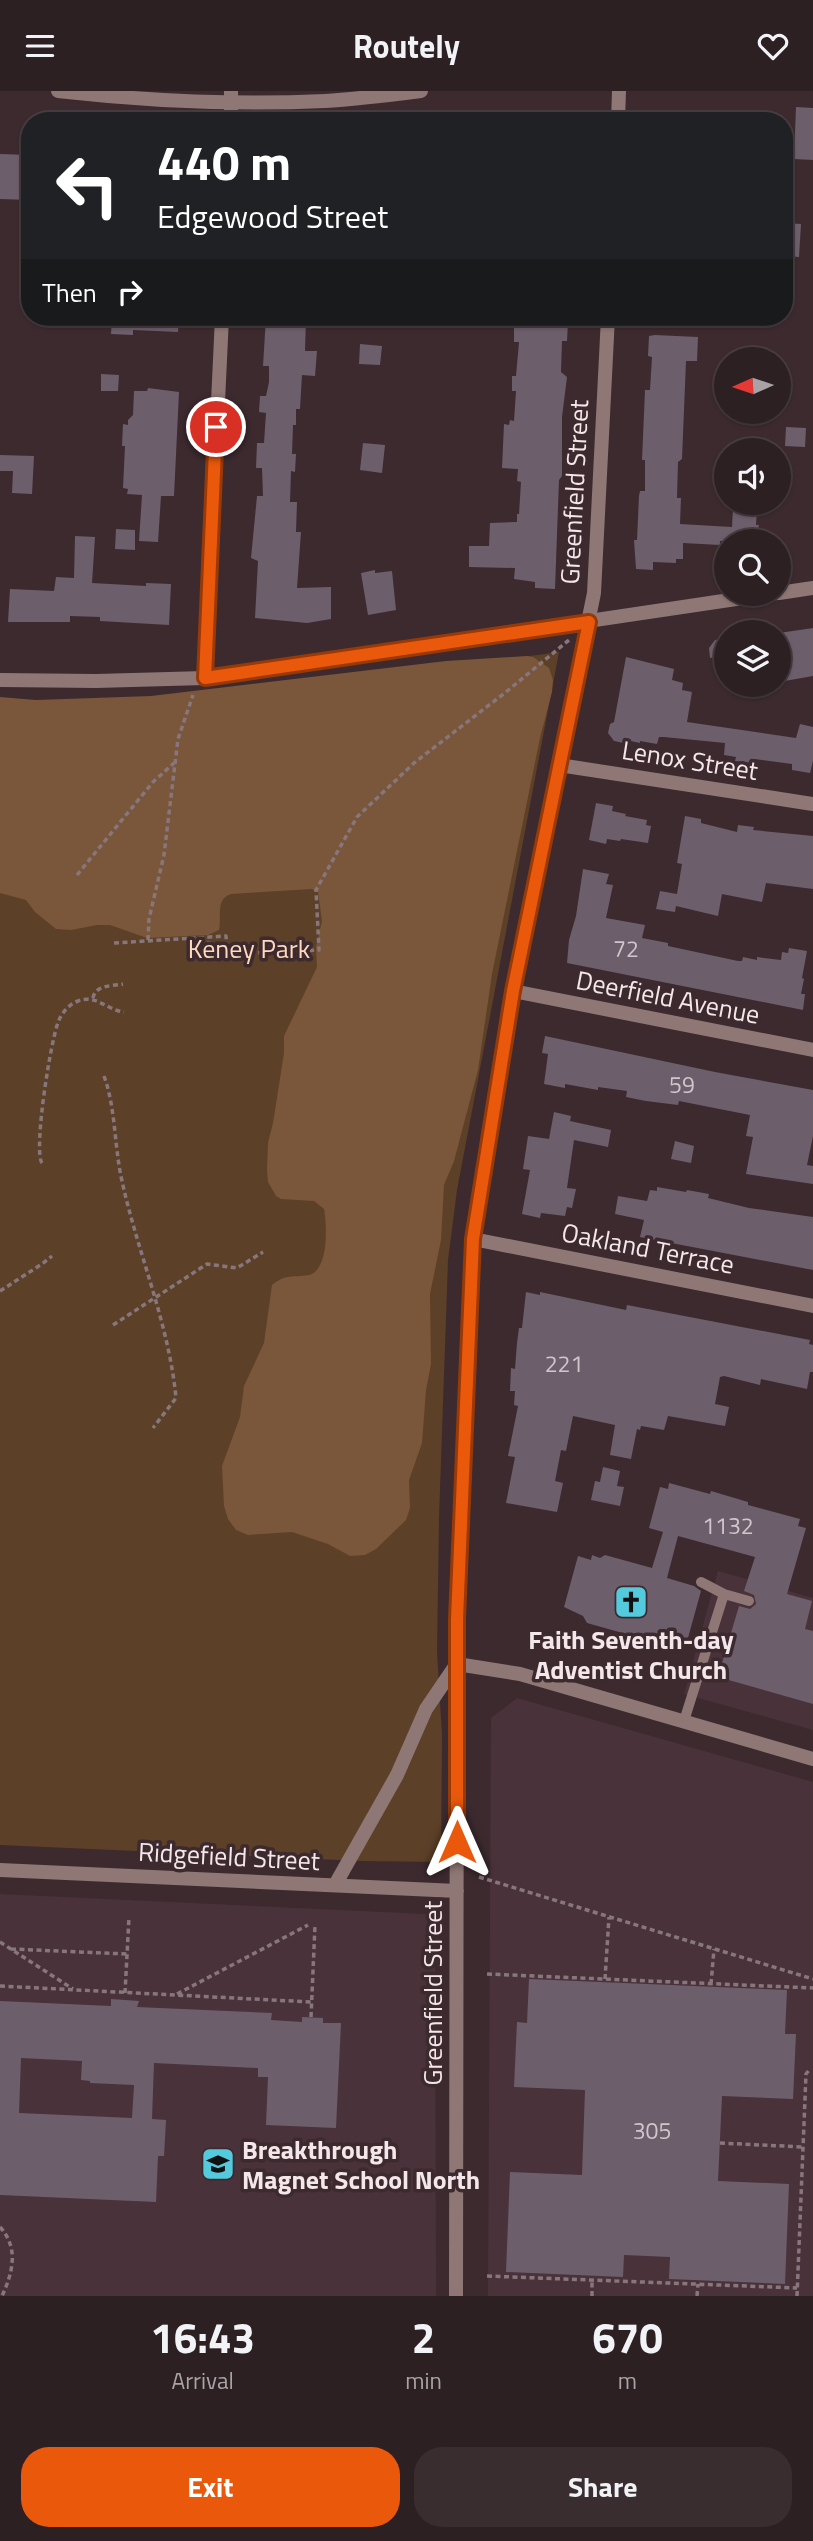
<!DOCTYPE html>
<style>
:root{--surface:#2d2023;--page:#392d30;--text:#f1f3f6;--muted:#a7a3a6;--line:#483e41;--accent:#ea580c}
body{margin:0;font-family:"Titillium Web",sans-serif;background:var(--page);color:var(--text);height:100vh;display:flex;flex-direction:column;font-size:26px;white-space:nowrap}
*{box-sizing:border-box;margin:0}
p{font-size:23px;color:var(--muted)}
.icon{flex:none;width:38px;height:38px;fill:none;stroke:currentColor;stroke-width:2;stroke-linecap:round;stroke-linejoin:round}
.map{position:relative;height:2205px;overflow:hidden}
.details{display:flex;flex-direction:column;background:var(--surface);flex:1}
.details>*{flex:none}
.guide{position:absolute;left:21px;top:21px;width:772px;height:214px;border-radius:28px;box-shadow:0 2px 5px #0004,0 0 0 2px var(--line);background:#202124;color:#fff;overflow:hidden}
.needle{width:46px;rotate:267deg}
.controls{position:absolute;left:714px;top:256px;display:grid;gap:14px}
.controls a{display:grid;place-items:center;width:77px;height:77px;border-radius:50%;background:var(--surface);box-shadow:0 2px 5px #0004,0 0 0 2px var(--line);font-size:35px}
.pin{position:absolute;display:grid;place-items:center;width:60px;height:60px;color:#fff;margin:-30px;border:4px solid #fff;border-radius:50%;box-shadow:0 2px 7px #0007}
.me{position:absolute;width:77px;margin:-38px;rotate:0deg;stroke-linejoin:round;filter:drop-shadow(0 0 5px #0008)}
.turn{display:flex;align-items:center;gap:24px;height:147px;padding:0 21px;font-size:32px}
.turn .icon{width:91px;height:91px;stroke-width:2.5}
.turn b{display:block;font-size:49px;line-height:60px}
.then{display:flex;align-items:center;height:66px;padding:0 21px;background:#0003;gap:14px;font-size:26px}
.eta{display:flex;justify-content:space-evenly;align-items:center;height:119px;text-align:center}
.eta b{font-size:42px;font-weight:700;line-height:49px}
.primary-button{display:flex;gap:14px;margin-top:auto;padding:14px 21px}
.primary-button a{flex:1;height:80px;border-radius:28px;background:var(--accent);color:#fff;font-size:28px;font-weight:700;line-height:80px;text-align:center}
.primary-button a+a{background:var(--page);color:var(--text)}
header{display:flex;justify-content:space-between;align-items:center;height:91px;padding:0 21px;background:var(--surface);font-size:32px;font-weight:700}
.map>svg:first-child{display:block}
.built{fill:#4a323a}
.green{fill:#5d4028}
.forest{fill:#7a563a}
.building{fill:#6d5e6c;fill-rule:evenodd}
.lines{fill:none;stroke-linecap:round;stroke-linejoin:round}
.path{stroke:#87777c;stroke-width:3.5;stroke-dasharray:5 3.5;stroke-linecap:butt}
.service{stroke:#8e7774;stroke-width:10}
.minor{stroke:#8e7774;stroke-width:14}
.tertiary{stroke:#8e7774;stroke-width:14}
.route-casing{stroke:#983908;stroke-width:18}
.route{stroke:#ea580c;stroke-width:12}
.labels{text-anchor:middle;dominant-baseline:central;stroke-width:7;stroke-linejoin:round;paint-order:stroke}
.number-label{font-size:23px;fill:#d2c5cb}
.street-label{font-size:26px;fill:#f4e7eb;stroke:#3c2a2f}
.park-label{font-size:26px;fill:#fed9bd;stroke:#3c2a2f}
.poi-label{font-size:26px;font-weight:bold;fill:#f4e7eb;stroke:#3c2a2f}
</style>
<header><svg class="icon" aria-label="menu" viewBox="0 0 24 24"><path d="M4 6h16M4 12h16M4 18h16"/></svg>Routely<svg class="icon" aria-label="heart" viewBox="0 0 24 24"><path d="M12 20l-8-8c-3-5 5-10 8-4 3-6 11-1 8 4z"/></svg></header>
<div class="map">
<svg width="813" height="2205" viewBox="0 0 813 2205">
<rect width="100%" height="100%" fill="#3c2a2f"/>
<!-- built -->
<path class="built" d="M718,1480l95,27v132l-129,-36z
M517,1607l296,84v514h-325l3,-578z
M0,1803l425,20 8,5 2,6 1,371h-436z"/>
<!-- green -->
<path class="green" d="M559,561l-102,538 -9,70 -9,258 -2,134 5,83 -1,127 -79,-1 -362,-16v-1145l66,5 141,-5z"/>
<!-- forest -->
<path class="forest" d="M527,565l6,1 16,11 4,12 -1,12 -12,46 -48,236 -14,96 -24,91 -10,24 -3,55 -11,54 1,70 -5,26 -4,53 -13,37 1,28 -4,12 -30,29 -11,6 -15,1 -22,-12 -36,-12 -44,3 -12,-5 -8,-11 -4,-13 -2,-40 18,-49 4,-31 20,-43 8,-58c15,-12 20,-7 37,-10 20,-5 18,-50 15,-66l-10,-8 -33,-2 -5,-3 -8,-14 -1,-13 1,-26 5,-20 11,-70v-17l33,-69 -1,-20 6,-26 -4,-29 -6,-3 -81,5c-16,5 -9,22 -12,36l-11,5 -61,3 -37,-13h-13l-26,5 -15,-1 -21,-17 -9,-12 -26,-7v-196l36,3 115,-4 295,-35z"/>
<!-- building -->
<path class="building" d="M796,16l17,1v52l-19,-1z
M0,63l30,1v45l-30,-1z
M784,132l17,1 -2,33 -15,-1z
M112,226h67l-1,15 -45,-2v5l-22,-1z
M266,226h40l-1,34h12l-2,25 -13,-1 -2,34h-4v16h-3l-1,29h4l-1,18 -4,-1 -1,31h7l-1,30h5l-4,56 34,-1v32l-24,4 -52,-5 3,-57 -7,-3 6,-62h6l-1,-28h-6l1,-25h7l2,-30 -7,-1 1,-16h6l3,-14v-16h-6z
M547,228l14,1 1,2h6l-1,19h-5l-1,31 6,5 -5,40v59l-3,4 -4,109 -20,-1v-6l-21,-3 1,-11 -46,-1v-21h20l1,-23 27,-1v-8h2l2,-32 -4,-1 1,-12 -16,-1 2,-44 5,1 1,-5 4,1 2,-30h-4v-15h4l3,-34h-5v-22l33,1z
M655,244l43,2 -1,24h-11l-4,98 -4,3 -1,36h4l-1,26 52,3 1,-19 24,1 -1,16h3l-1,4h3l-1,12h-40v4l-37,-2v16h-7v4l-23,-1v8l-17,-1 -2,-29h3l2,-44 1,-5h5v-31h-3l3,-70h5l2,-33 -4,-1 1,-20z
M360,253l22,2 -2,19 -21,-1z
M101,283l18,1 -1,16h-17z
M148,297l31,4 -5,104h-13l-3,46 -19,-1 3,-46 -15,-1 1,-5 -5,-1 2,-42h-3l1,-22 5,1v-5l5,-5 1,-24h13z
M786,336l20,1 -1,19 -20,-1z
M363,352l22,2 -3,28 -22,-3z
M0,364l34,1 -2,38 -20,-1 1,-22h-13z
M116,438l19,1v20l-20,-1z
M75,445l20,1 -3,46 54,3v-3l25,1 -2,41 -69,-4v-4l-30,-1v6h-62l2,-33 44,2 2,-14 18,1z
M375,479v3l17,-2 4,39 -28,5 -7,-42z
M813,537v48l-34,6v-49z
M726,547v17l-16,3 -1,-10 6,-8z
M626,566l48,12 -2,11 11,3 -1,7 10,2 -5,30 109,16 4,-14 13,3v34l-3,12 -18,-3v-6l-38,-5v4l-19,-2 1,-4 -12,-2 1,-12 -61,-6h-5l-2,7 -17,-3v2l-14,-3 -2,3 -10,-2 -6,-8 2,-9 4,-2z
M596,712l17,3 -1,5 14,3 -1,2 22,4 -1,5 5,1 -3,17 -27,-4 -1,2 -13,-2 -1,5 -17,-4z
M685,725l16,3v4l36,9 1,-7 16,2 -1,3 60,6v53l-47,-6 -4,19 -40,-8 -4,22 -42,-10 -1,6 -19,-3 4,-18 17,3 5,-30 -5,-1z
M583,778l26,5 -3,10 7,1 -7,33 39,7 -3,13 26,5v3l70,15h4l1,-4 14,3v-3l24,3 1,-8 6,1 1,-5 18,3 -5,27 2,1 -3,15h4l-2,16 -236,-47 2,-23 7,-24z
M545,945l170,36 98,18v46l-6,29 6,1v18l-67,-10 7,-37 -7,-1 4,-21 -71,-14 -1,4 -32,-4 -20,-4 1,-6 -29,-4v3l-33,-6v4l-21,-4 4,-30 -6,-1z
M554,1021l17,4 -1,5 41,9 -3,17 -34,-7 -7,48 9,1 -4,19 -5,-1 -2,9 -24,-3 -1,5 -18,-4 8,-44 -7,-1 5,-33 21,3z
M675,1050l19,5 -3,17 -20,-4z
M657,1096l29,5 1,-2 22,4 -1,4 41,10 64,9v53l-173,-33 4,-17 -29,-6 3,-18 29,5 3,-11 7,1z
M526,1201l14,3v-3l86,18 1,-5 183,35 -1,4 4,1v27h-3l-3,17 -46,-10 -1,6 -36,-9 -4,1 -5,27 14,3 -4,19 -57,-10 -4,14 -23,-4 -1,4 -3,-1 -6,30 -21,-4 5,-30 -42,-9 -7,35 -5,-1 -6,31 8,2 -6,29 -51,-9 9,-46 -7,-1 10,-50 -4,-1 1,-14h-5l1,-23 4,1 2,-26 2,-15h3z
M603,1376l17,4 -3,15 7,1 -4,19 -29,-6 4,-19 5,1z
M669,1392l41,11 1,-3 37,11v3l52,14 -2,7 8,2 -19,66 25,7 -7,28 8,2v73l-95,-27 21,-71 11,3 6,-5 -2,-9 -10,-4 11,-34 -77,-21 -11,42 27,8 7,5 -15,54 -35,-10 -7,4 -57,-16 -4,-7 -19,-9 14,-51 13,4 1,-5 8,3 5,-3 47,13 11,-36 -14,-4 11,-41 8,2z
M529,1888l258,11 -2,44h11l-3,65 -71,-3 -4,85 71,3 -4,100 -116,-5 1,-22 -46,-2 -1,22 -117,-5 4,-100 72,3 3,-85 -71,-3 3,-65 10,1z
M111,1908l28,2 -2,6 135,6 -1,7 31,2v-5l21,1v5h18l-5,105 -70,-3 2,-48h-10v-9l-104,-5 -2,56 14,1 -2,36h-6l-2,46 -156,-7v-194l111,5zM21,1967l61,3 -1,19 9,1v2l44,2 -2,33 -113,-5z"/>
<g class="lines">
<!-- path -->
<path class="path" d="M77,784l76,-93 21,-19
M148,849l1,-21 15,-64 14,-116 15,-44
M114,852l112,-7 1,18 92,-4 -3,-60 41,-73 57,-54 92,-71 63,-52
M204,867h5v-21
M93,907c2,-13 19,-12 30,-14
M104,985c12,33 10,70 18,105 16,73 47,143 54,217l-23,30
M42,1072c-9,-12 9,-126 17,-143 4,-9 11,-16 19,-19 18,-7 29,9 46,11
M0,1200l42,-27 10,-8
M113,1234l94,-61 30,4 26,-16
M479,1786l334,102
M0,1851l73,47
M11,1858l116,5
M487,1883l326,14
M605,1888l4,-62
M711,1893l3,-35
M0,1895l311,16
M125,1902l4,-76
M177,1903l131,-69
M311,1926l4,-92
M720,2052l83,4
M0,2136c19,21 13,45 2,69
M487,2185l310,12
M592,2205v-15
M697,2205l1,-12
M797,2205l9,-222 4,-5"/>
<!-- service -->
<path class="service" d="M701,1491l23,12
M684,1630l40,-127 25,7"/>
<!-- minor -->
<path class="minor" d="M231,0v30
M779,502l34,-5
M205,587l17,-361
M0,589l96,1 109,-3 572,-85
M559,674l254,39
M513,900l300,59
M473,1148l340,67
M457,1573l63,10 293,85"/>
<!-- tertiary -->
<path class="tertiary" d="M58,0c88,10 178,14 267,10 32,-2 64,-6 96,-10
M618,30l1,-30
M0,1779l457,21
M335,1794l62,-110 29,-66 30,-44
M456,2205l1,-677 16,-380 40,-248 81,-398 14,-276"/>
</g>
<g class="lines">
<defs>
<path id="route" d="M216,336l-11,251 384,-56 -76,369 -40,248 -16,380v223"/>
</defs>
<!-- route casing -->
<use href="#route" class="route-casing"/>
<!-- route -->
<use href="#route" class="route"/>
</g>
<!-- icons -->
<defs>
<symbol id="church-square" viewBox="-11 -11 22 22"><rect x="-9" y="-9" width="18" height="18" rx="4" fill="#54cadd" stroke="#3c2a2f"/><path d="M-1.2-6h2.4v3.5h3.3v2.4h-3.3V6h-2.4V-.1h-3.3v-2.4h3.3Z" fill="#111"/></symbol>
<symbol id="school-square" viewBox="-11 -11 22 22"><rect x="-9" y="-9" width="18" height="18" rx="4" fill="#54cadd" stroke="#3c2a2f"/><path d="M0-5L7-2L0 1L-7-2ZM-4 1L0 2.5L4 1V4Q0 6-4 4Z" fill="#111"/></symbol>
</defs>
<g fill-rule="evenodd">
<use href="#church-square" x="612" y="1492" width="38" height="38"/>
<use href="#school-square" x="199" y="2054" width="38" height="38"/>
</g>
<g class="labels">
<!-- number labels -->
<g class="number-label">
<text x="626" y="857">72</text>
<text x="682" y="993">59</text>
<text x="564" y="1272">221</text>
<text x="728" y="1434">1132</text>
<text x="652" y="2039">305</text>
</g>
<!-- street labels -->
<g class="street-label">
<text transform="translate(574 401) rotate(-87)">Greenfield Street</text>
<text transform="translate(690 669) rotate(9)">Lenox Street</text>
<text transform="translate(668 906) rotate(11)">Deerfield Avenue</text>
<text transform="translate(648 1157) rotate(11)">Oakland Terrace</text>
<text transform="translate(229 1765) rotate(3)">Ridgefield Street</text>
<text transform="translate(432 1902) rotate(-90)">Greenfield Street</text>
</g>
<!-- park labels -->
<g class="park-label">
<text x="249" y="857">Keney Park</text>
</g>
<!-- poi labels -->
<g class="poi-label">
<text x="631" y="1548">Faith Seventh-day<tspan x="631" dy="30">Adventist Church</tspan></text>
<text x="242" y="2058" text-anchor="start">Breakthrough<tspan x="242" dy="30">Magnet School North</tspan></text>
</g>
</g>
</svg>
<div class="controls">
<a><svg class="needle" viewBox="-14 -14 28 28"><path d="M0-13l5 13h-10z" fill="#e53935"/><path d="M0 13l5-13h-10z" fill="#a7a3a6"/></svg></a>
<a><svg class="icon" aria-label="sound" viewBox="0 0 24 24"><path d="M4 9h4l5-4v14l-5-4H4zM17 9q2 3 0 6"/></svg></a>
<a><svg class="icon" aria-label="search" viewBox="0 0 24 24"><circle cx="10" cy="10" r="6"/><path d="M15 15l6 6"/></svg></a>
<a><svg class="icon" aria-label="layers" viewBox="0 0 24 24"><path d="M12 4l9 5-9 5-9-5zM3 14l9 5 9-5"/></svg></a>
</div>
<div class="pin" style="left:216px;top:336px;background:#d93025"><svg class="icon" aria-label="arrive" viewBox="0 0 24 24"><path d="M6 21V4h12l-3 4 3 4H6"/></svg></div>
<svg class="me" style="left:457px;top:1751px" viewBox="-20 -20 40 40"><path d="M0-17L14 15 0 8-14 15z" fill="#ea580c" stroke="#fff" stroke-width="4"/></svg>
<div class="guide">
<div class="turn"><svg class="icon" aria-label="left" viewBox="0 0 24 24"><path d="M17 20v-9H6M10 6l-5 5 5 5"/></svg><div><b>440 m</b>Edgewood Street</div></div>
<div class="then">Then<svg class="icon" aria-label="right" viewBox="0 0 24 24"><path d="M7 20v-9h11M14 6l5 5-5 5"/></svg></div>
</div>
</div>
<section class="details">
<div class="eta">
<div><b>16:43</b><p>Arrival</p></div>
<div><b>2</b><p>min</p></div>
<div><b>670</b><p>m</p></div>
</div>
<div class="primary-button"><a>Exit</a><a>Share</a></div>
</section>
